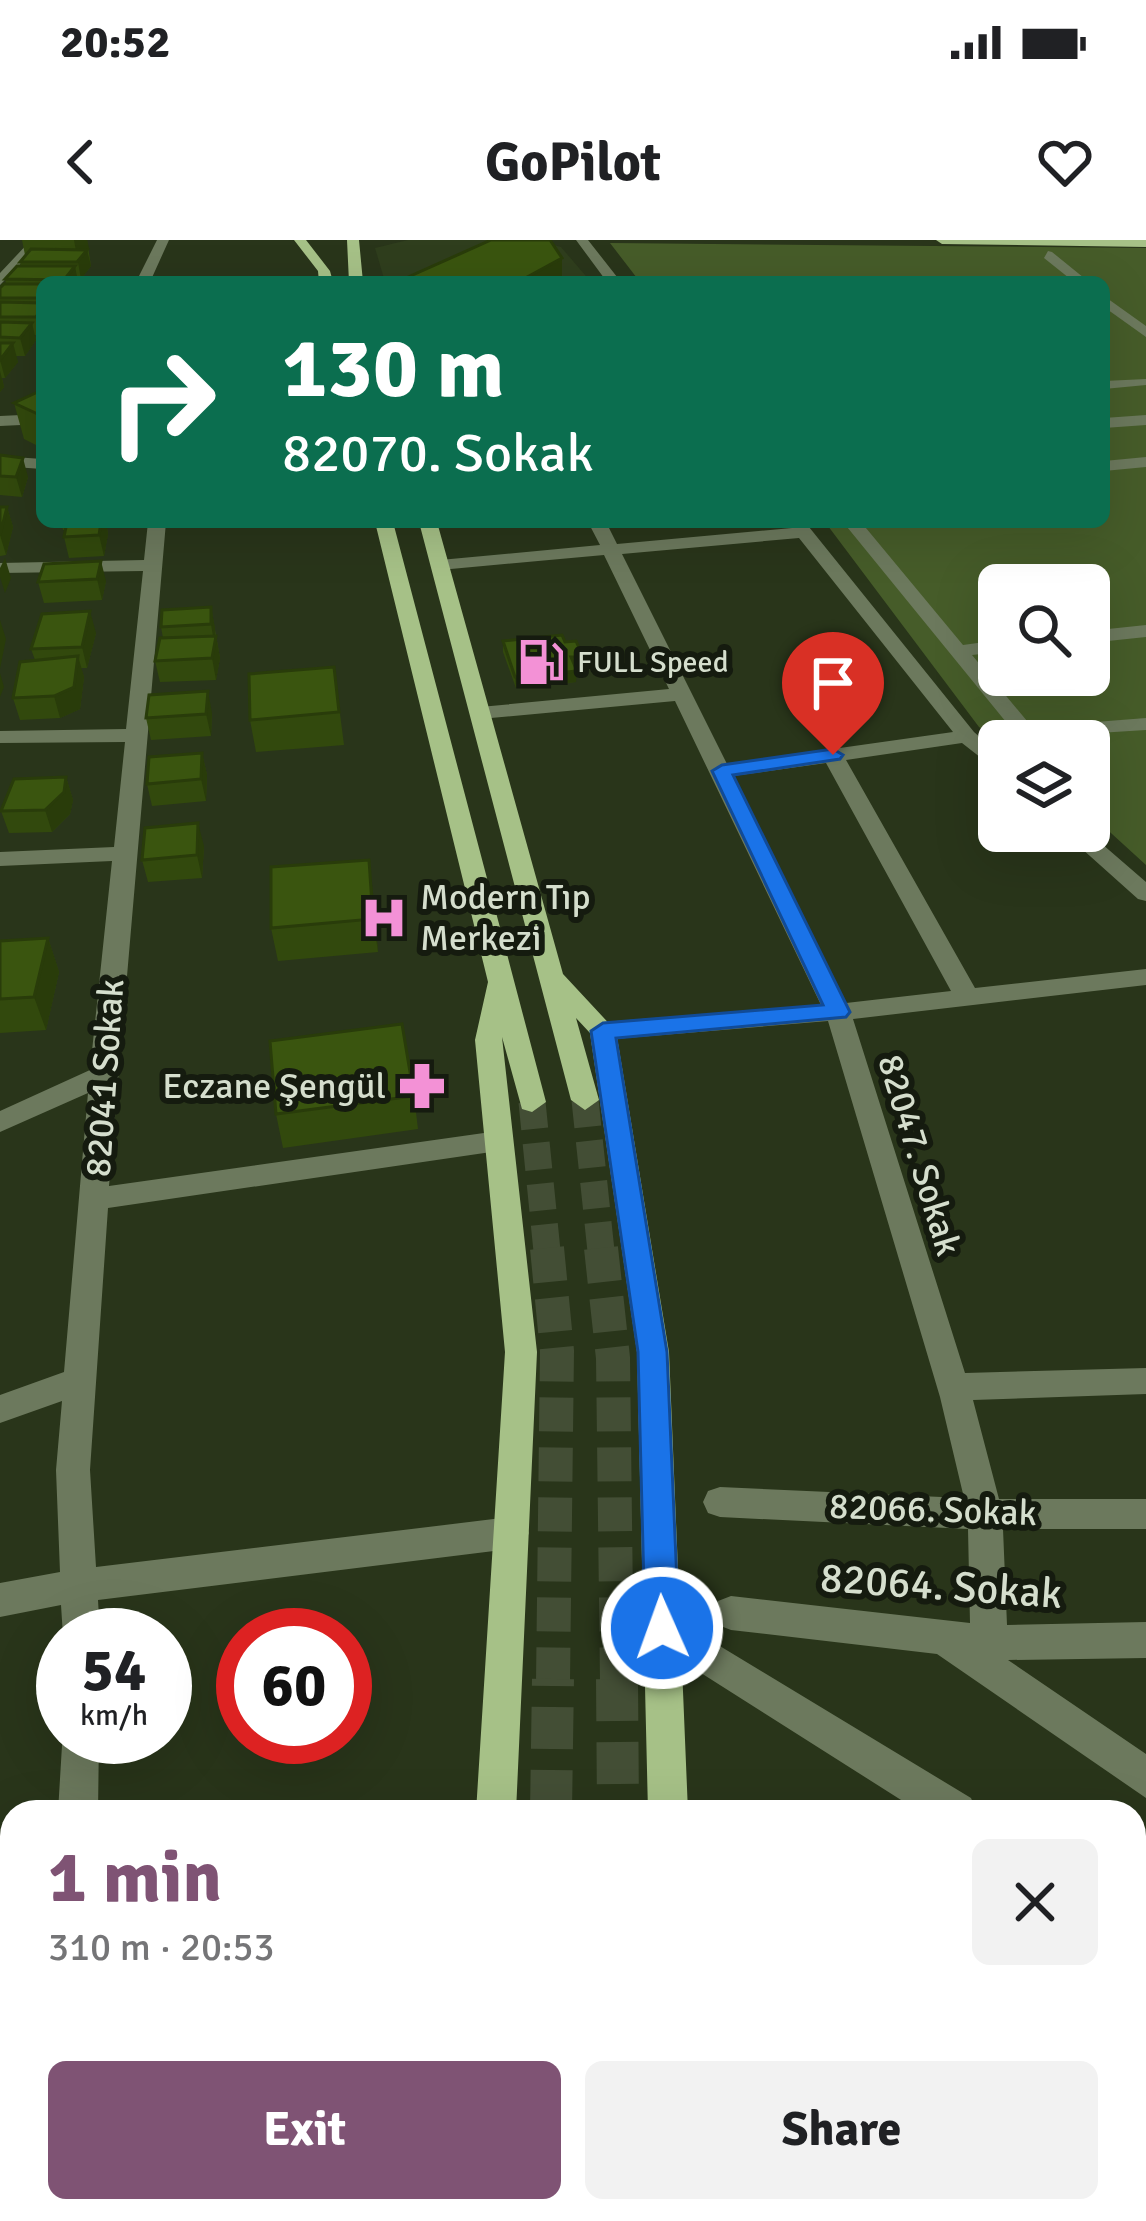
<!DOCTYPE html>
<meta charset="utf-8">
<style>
:root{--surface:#fff;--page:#f2f2f2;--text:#202124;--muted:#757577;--accent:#7f5374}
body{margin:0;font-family:Signika,sans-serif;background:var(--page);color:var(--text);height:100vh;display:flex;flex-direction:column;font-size:45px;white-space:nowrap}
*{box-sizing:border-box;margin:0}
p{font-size:39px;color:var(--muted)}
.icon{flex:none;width:66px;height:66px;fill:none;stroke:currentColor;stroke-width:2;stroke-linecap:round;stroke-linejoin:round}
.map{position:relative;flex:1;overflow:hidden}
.panel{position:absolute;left:0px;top:1560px;width:1146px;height:423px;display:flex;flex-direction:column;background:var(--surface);border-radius:36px 36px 0 0;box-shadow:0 12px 48px #0002}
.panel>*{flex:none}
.top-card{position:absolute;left:36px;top:36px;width:1074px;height:252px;border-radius:18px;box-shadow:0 12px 48px #0002;background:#0b6e4f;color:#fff;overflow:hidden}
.tools{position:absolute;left:978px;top:324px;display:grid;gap:24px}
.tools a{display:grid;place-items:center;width:132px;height:132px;border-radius:18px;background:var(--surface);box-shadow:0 12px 48px #0002;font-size:60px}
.speed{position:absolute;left:36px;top:1368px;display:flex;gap:24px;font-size:60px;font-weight:700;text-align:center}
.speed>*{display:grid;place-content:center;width:156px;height:156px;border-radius:50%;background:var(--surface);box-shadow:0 12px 48px #0002;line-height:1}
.speed small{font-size:30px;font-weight:400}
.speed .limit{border:18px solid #d22;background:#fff;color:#111}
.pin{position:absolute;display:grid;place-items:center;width:102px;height:102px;color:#fff;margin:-123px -51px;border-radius:50% 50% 50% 0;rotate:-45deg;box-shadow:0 0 12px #0007}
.pin .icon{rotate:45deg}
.me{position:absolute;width:132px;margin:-66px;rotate:358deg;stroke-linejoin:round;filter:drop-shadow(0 0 9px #0008)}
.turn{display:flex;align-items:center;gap:42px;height:252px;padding:0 48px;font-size:54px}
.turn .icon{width:156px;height:156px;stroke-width:2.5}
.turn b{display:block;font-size:84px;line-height:102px}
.round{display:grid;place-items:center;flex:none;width:126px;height:126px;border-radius:18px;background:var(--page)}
.headline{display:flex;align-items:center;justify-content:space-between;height:204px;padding:0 48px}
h1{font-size:72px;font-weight:700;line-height:90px;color:var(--accent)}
.action{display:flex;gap:24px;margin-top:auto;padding:24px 48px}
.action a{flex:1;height:138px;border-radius:18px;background:var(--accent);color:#fff;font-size:48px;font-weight:700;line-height:138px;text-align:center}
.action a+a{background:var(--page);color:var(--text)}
.status{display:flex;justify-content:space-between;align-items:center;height:84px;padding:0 60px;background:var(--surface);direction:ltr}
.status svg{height:33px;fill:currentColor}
header{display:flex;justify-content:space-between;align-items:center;height:156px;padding:0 48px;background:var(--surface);font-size:54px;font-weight:700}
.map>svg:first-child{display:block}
.built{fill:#2f3e1d}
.green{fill:#465c29;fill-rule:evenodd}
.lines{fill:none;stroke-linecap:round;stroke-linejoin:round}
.major-tunnel-far2{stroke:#434e35;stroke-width:27;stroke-dasharray:27 14;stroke-linecap:butt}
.major-tunnel-far1{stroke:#434e35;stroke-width:34;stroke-dasharray:34 16;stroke-linecap:butt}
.major-tunnel{stroke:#434e35;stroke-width:42;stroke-dasharray:42 21;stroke-linecap:butt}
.minor{fill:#6c795d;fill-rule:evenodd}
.major{fill:#a6c187;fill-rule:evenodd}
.wall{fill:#32490d}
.shaded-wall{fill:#293c0a}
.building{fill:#3a550f;stroke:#293c0a;stroke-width:3}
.route{fill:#1a73e8;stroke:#114b97;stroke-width:3}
.labels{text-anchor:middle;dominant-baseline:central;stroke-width:12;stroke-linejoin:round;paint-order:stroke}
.far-poi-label{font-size:30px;fill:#d5decd;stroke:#151b0f;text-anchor:start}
.poi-label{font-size:36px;fill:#d5decd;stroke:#151b0f;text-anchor:start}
.street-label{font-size:36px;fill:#d5decd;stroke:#151b0f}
.near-street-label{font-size:42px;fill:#d5decd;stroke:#151b0f}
</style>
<div class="status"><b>20:52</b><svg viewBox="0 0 49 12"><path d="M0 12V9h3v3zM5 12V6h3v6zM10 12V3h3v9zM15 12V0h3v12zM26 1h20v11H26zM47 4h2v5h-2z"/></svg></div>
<header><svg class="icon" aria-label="back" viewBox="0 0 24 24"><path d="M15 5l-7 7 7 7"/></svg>GoPilot<svg class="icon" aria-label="heart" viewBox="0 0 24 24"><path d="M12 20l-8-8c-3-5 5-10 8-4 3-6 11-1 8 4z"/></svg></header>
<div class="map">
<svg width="1146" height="1981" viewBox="0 0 1146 1981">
<rect width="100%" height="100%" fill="#29351a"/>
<!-- built -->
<path class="built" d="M408,0h128l25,7 30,35h-206l-10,-34z"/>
<!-- green -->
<path class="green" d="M610,3l536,5v617l-57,-52v-72h-88l-22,-14 -154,-205h279v-240h-464zM999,345h90v90h-90z"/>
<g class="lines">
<!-- major-tunnel-far2 -->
<path class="major-tunnel-far2" d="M585,860l16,151
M532,862l15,149"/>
<!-- major-tunnel-far1 -->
<path class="major-tunnel-far1" d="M547,1008l10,103 -4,331
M601,1008l12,110 4,324"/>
<!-- major-tunnel -->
<path class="major-tunnel" d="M617,1439l1,133
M551,1572l2,-133
M546,1971v10
M622,1971v10"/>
<!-- minor -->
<path class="minor" d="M31,0h13l-44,45v-12z
M157,0h12l-19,42h-14z
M576,0h12l33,42h-14z
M1048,11l4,1 37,30h-15l-30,-24z
M1104,56l42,30v11l-42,-30z
M1146,139v6l-42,4v-8z
M42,174v10l-42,2v-10z
M1146,175v10l-42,3v-10z
M0,216l42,3v10l-42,-3z
M1146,217v10l-42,4v-10z
M148,282h18l-57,664 389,-55 14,10 -14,10 -390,57 -18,262 6,97 415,-50 13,5 5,11 -5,11 -13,5 -413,51 2,35 -37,1 -2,-31 -61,12v-34l60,-11 -4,-102 6,-69 -62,22v-28l64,-23 24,-279 -88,39v-21l90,-41 22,-209 -112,5v-14l114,-5 11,-105 -125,1v-12l126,-2 17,-158 -143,2v-10l144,-3z
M588,282h18l11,22 175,-16 -5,-6h18l169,210 25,22v18l-37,-29 -116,17 129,228 171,-19v16l-293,34 112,354 181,-5v26l-173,6 26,99h147v30h-143l4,96 139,-3v36l-138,2 138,94v44l-209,-144 -206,-24 -13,-5 -5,-12 5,-12 13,-5 239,27 -2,-94 -248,-12 -12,-4 -5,-11 5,-11 12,-4 244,11 -24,-101 -112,-376 -225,19 -13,-9 13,-9 218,-17 -146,-304 -195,18 -10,-6 10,-6 189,-18 -65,-134 -164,15 -9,-5 9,-5 160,-15zM799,298l154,194 -226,32 -105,-210zM826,523l125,228 -105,12 -113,-227z
M843,282h18l102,123 36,-5v12l-27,3 60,72 114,-9v12l-127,8z
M1146,385v12l-57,6v-12z
M1062,591h25l59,51v19l-8,-2z
M662,1371l309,187 6,14h-57l-271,-172 -6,-12 6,-12z
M63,1489v8h36l-1,75h-40z
M1146,1638v63l-12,5v-63z
M0,1750l12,2v44l-12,-2z
M1134,1797l12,5v48l-12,-4z
M1134,1902l12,5v72l-17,-8h5z
M12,1920v51h12l-4,10h-20v-56z"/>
<!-- major -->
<path class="major" d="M294,0h12l24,31 3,11h-14l-1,-11z
M347,0h12l4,42h-14z
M936,0h210v7l-204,-3z
M375,282h18l153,580 -14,10 -10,-3 -20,-72 35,315 -21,460h-40l29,-460 -30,-312 13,-58z
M419,282h18l126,452 53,57 53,321 19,460h-40l-11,-460 -47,-319 -14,-15 23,82 -14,10 -14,-10z
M451,1971h48v10h-48z
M656,1971h48v10h-48z"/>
</g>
<!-- wall -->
<path class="wall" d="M22,0h65l4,26 -10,13h-4l1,3h-36v51l-2,2h-5l1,5 -11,16h-9l2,6 -13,16h-3l2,9 -4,5v-104l6,-4 -1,-5 16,-13 -1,-4 5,-7z
M42,150v58l-18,-9 -10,-36z
M0,215l28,22 -6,20 -22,-2z
M0,267h7l6,20 -7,28 -6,1z
M61,282h45l2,12 -4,22 -35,2 -5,-21 1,-7h-2z
M44,324l62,17 -4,19 -58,3 -6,-21z
M211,367l9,51 -4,22 -56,2 -5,-21 8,-23 -2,-11z
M96,393l-9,35h-6l3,9 -4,32 -20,9 -40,2 -7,-22 22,-38 -4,-11z
M503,401l80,16v11h-8l1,14 -60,6 -13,-36z
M334,427l10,78 -88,7 -6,-32z
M212,473l-1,23 -60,4 -5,-22z
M202,513l5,22 -1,26 -54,5 -5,-22z
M66,537l7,23 -3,14 -18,18 -43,1 -8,-22z
M204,606l-2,32 -54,4 -6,-22z
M373,653l5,59 -100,9 -7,-33z
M48,698l11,34 -13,58 -46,3v-92z
M414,856l4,33 -135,19 -7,-34z"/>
<!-- shaded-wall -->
<path class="shaded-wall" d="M74,0h13l2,8 -2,2 4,16 -10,13z
M562,18v24h-44z
M75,26l3,16h-14v-2z
M42,69v24l-2,2 -4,-18z
M32,83l4,17 -11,16 -5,-18z
M13,103l5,19 -13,16 -5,-18z
M0,131l4,16 -4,5z
M23,218l5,19 -6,20 -6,-20z
M7,267l6,20 -7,28 -6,-20z
M101,282h5l2,12 -4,22 -5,-21z
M5,318l6,20 -6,15 -5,-16v-9z
M101,321l5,20 -4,19 -5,-21z
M211,367l4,21v12l1,-4 4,22 -4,22 -4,-22 2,-15 -3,-19z
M90,371l6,22 -9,35 -5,-21z
M0,380l6,19 -6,30z
M78,416l6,21 -4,32 -20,9 -6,-22z
M577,431l-1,11 -60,6 -1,-11z
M0,433l4,14 -4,10z
M208,451l4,22 -1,23 -5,-22z
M202,513l5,22 -1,26 -5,-22z
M66,537l7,23 -3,14 -18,18 -7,-22z
M198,583l6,23 -2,32 -5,-23z
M369,620l4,33 5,59 -5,-33z
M48,698l11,34 -13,58 -12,-33z"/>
<!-- building -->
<path class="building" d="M491,0h59l12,18 -44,24h-121z
M31,9l56,1 -10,12h-57z
M17,26h58l-11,14 -59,-1z
M4,44h38v14h-42v-10z
M0,62l42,1v6l-6,8h-36z
M0,82l32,1 -12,15 -20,-1z
M0,103h13l-13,17z
M42,150v26l-28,-13z
M0,215l23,3 -7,19 -16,-1z
M0,267h7l-7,28z
M67,282h34l-2,13 -35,2z
M101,321l-4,18 -59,3 6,-18z
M211,367v17l-50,3 1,-17z
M90,371l-8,36 -51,2 11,-35z
M562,395l3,7 11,-1 7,16h-12l6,14 -62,6 -12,-36z
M216,396l-4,22 -57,3 5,-23z
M78,416l-4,31 -20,9 -41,2 7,-36z
M334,427l5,45 -89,8 -1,-46z
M208,451l-2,23 -60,4 3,-23z
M202,513l-1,26 -54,5 2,-27z
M66,537l-2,15 -19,18 -44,1 13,-32z
M198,583l-1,32 -55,5 3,-32z
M369,620l4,59 -102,9v-61z
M48,698l-14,59 -34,2v-58z
M402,784l12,72 -138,18 -6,-73z"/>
<!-- route -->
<path class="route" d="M833,509l10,6 -3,4 -107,16 117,237 -4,5 -230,21 51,314 12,276 -5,11 -12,4 -12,-4 -5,-11 -7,-276 -47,-321 12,-8 220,-18 -111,-234 10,-6z"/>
<!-- icons -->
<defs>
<symbol id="fuel-bare" viewBox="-9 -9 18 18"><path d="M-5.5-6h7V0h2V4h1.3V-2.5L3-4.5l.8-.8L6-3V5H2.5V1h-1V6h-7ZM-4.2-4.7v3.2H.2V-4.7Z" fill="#f391d6" stroke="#151b0f" stroke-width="2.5" paint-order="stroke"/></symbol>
<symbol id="hospital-bare" viewBox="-9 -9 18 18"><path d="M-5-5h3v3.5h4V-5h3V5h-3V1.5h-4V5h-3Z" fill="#f391d6" stroke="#151b0f" stroke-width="2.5" paint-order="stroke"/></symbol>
<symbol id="pharmacy-bare" viewBox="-9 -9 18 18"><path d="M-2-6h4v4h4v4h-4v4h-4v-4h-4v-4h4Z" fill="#f391d6" stroke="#151b0f" stroke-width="2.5" paint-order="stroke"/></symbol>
</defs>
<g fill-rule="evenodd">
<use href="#fuel-bare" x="508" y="389" width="66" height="66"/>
<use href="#hospital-bare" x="351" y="645" width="66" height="66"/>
<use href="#pharmacy-bare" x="389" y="813" width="66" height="66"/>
</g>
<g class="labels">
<!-- far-poi labels -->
<g class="far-poi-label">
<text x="577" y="422">FULL Speed</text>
</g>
<!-- poi labels -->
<g class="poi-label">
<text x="420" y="657">Modern Tıp<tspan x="420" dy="41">Merkezi</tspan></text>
<text x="386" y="846" text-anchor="end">Eczane Şengül</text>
</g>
<!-- street labels -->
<g class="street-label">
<text transform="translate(105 838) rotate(-86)">82041 Sokak</text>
<text transform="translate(919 915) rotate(73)">82047. Sokak</text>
<text transform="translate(933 1270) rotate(2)">82066. Sokak</text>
</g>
<!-- near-street labels -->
<g class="near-street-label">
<text transform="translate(941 1346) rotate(4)">82064. Sokak</text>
</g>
</g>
</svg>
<div class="tools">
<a><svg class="icon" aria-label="search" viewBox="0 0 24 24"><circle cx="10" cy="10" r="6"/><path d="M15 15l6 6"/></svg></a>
<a><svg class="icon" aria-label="layers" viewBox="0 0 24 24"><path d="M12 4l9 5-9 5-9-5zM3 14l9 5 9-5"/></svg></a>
</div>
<div class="speed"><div>54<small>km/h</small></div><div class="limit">60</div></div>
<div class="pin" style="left:833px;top:515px;background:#d93025"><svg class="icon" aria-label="arrive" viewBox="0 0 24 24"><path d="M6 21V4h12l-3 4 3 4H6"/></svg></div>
<svg class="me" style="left:662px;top:1388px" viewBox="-20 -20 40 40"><circle r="17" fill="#1a73e8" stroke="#fff" stroke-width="3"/><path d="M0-11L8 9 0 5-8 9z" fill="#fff"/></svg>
<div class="top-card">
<div class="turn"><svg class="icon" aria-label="right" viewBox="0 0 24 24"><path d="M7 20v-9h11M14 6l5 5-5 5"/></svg><div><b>130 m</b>82070. Sokak</div></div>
</div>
<section class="panel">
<div class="headline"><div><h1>1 min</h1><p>310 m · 20:53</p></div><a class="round"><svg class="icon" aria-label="close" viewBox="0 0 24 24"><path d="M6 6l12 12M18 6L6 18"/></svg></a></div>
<div class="action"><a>Exit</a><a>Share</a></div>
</section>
</div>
